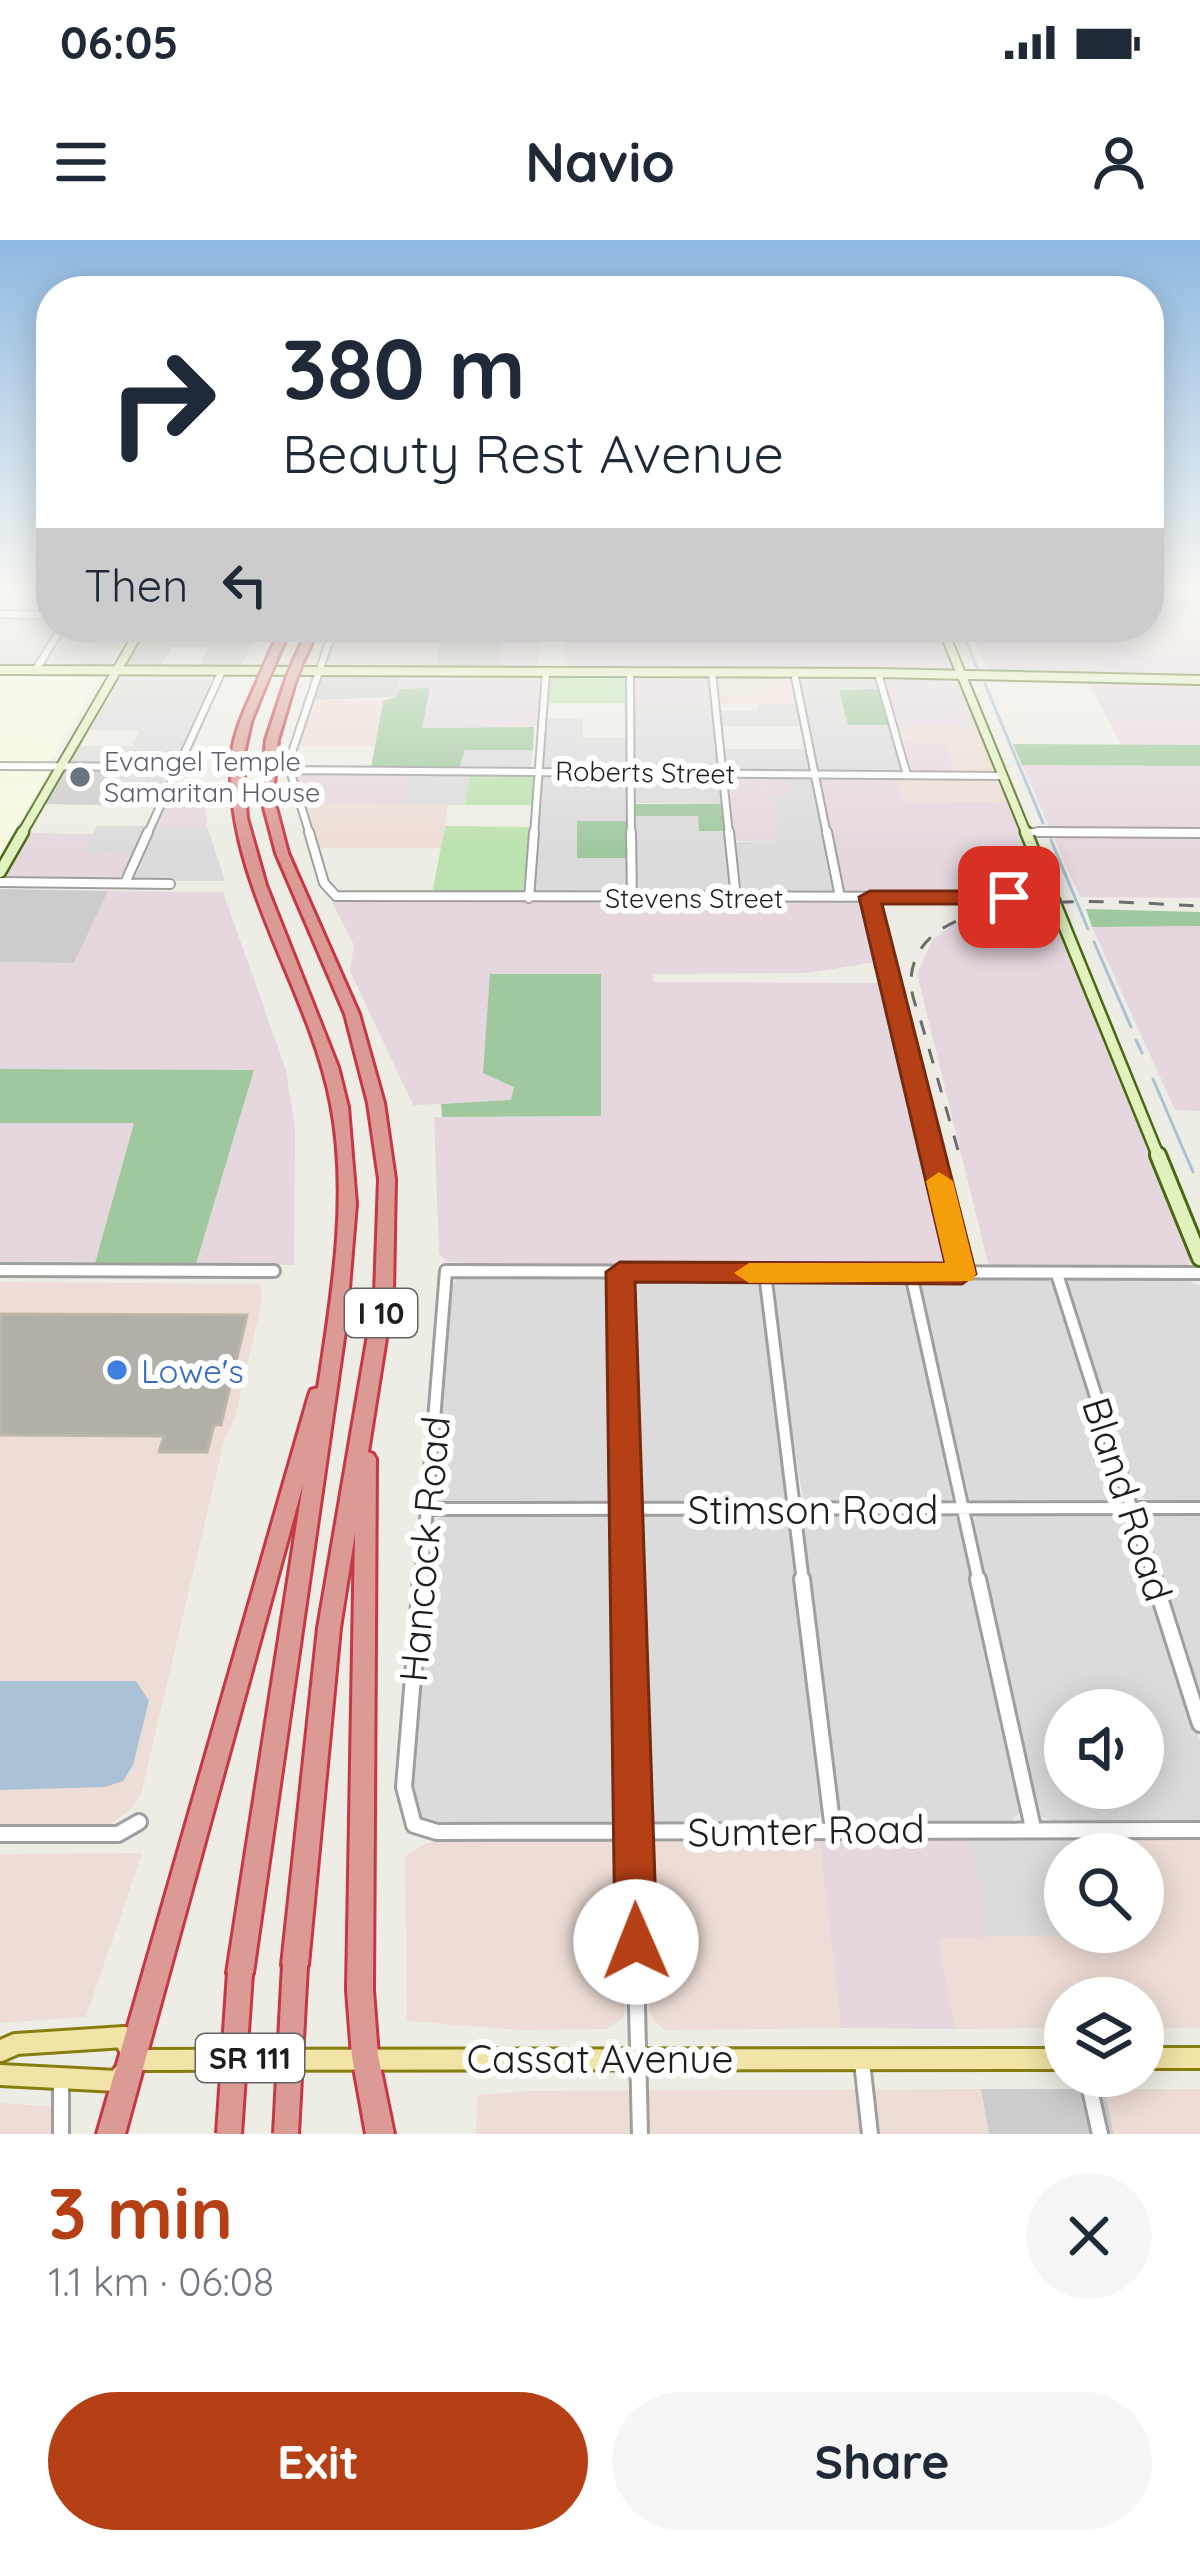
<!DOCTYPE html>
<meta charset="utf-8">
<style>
:root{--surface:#fff;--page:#f6f6f7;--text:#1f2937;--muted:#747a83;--accent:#b54016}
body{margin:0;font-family:Quicksand,sans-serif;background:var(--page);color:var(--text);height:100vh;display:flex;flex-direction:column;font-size:45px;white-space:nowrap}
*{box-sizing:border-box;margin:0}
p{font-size:39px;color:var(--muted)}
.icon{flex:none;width:66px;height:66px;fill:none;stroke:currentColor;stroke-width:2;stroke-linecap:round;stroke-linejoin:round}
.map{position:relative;height:1894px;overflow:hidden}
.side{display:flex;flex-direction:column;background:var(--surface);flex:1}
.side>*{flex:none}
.guide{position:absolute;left:36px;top:36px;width:1128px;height:366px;border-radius:48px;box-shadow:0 6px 30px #0003;background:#fff;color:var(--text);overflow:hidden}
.tools{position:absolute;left:1044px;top:1449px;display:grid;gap:24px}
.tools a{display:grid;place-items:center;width:120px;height:120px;border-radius:50%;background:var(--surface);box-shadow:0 6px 30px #0003;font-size:60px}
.pin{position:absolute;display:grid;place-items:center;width:102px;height:102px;color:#fff;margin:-51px;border-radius:24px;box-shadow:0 6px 18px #0006}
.me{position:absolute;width:132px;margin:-66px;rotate:359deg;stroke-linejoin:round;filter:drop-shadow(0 0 9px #0008)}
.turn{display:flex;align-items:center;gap:42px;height:252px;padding:0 48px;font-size:54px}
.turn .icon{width:156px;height:156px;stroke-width:2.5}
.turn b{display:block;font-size:84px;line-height:102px}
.then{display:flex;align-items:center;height:114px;padding:0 48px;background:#0003;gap:24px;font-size:45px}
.round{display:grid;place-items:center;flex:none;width:126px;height:126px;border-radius:63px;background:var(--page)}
.head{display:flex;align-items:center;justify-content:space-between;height:204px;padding:0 48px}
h1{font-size:72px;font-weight:700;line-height:90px;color:var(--accent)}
.primary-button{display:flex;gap:24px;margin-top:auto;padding:24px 48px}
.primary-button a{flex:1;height:138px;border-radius:72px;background:var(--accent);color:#fff;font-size:48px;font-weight:700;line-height:138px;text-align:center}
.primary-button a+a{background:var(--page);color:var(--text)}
.status{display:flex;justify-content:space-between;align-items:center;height:84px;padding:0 60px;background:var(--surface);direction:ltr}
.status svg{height:33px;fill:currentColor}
header{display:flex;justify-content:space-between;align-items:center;height:156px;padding:0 48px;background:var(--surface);font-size:54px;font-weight:700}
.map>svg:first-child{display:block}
.residential{fill:#dcdbdb;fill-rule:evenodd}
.commercial{fill:#edddd6}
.industrial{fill:#e6d7df}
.education{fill:#f4fbe0}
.religious{fill:#ccc}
.grass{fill:#bce2b0}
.forest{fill:#9fc89e}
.water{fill:#aac1d6}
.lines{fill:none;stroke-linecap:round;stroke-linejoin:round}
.stream{stroke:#aac1d6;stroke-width:3}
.building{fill:#b2afa8;stroke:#bdb7a9;stroke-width:3}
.street-far3-casing{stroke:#9f9f9f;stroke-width:10}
.street-far2-casing{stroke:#9f9f9f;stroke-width:12}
.street-far1-casing{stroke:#9f9f9f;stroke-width:16}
.street-casing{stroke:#9f9f9f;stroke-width:20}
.secondary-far2-casing{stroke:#486811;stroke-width:12}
.secondary-far1-casing{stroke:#486811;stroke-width:15}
.secondary-casing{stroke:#486811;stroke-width:20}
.primary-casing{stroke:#877e11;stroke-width:26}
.highway-casing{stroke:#c63843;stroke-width:6}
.street-far3{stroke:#fff;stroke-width:6}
.street-far2{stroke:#fff;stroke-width:8}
.street-far1{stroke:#fff;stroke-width:10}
.street{stroke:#fff;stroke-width:14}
.secondary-far2{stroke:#e2f2be;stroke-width:8}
.secondary-far1{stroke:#e2f2be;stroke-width:10}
.secondary{stroke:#e2f2be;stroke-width:14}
.primary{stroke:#f1e4a6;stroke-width:20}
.highway{fill:#dc9a95;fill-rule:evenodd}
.rail{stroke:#6c6c6c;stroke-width:3;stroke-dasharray:15 15;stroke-linecap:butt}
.highway-bridge-far1-casing{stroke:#c63843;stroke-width:15;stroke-linecap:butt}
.highway-bridge-casing{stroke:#c63843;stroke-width:30;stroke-linecap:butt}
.highway-bridge-far1{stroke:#dc9a95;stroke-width:10}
.highway-bridge{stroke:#dc9a95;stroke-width:24}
.route{fill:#b54016;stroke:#762a0e;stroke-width:3}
.slow{fill:#f59e0b}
.worship-dot{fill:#6b7280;stroke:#fff;stroke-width:4.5}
.shop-dot{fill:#3f7fe0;stroke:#fff;stroke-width:4.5}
.labels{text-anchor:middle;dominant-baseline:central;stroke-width:12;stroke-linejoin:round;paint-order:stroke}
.far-worship-label{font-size:27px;fill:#5b616d;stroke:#fff;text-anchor:start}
.far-street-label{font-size:27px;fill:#1e1e1e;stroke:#fff}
.shield{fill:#fff;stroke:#626262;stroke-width:3}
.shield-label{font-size:30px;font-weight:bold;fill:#1e1e1e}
.shop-label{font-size:33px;fill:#366cbe;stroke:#fff;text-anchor:start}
.near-street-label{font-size:39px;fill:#1e1e1e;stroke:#fff}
</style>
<div class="status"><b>06:05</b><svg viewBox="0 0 49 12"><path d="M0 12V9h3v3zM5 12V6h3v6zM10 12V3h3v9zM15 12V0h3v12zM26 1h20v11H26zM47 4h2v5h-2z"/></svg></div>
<header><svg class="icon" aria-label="menu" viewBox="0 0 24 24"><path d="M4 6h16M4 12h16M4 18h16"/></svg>Navio<svg class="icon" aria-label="person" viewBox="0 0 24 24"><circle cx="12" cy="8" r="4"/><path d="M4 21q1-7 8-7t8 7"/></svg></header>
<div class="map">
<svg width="1200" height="1894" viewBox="0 0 1200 1894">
<rect width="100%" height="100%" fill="#eeede5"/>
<!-- residential -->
<path class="residential" d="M0,375l51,1v11h9l-26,40 -34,2z
M66,387h68l-25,40 -67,2z
M131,435h86l-40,88h-106l6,-17h55l7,-15 -53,-1 33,-52z
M799,436h76l4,13 -40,1 9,35h42l12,46 -84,-1z
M633,463h79l7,66 -83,1z
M758,464h40l5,22h-83l-1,-15h39z
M546,478h37v20h44l1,30 -84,2z
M723,509h85l4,21 -82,2 -5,-2z
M465,510h68l-2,19h-72z
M121,529h46l5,3 -16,34 -55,-1z
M408,532l62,1 -5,32h-63z
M545,534l82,2 1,45h-50l-1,36 51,1 1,36 -96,-2 8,-116z
M639,535h77l5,2 3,27 -90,-1v-26z
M788,535l26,4 21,114 -92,2 -9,-53 47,-1 -7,-45z
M635,576h63l28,15 7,62 -94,1z
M97,586h49l-12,28 -51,-1z
M154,586h53l18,55h-93z
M462,1035h141l11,6 4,221 -172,2 -11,-4 16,-214z
M642,1036h111l8,6 25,217 -153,2 -7,-215z
M780,1037l126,3 46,219 -11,5 -138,-3 -32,-217z
M929,1037h114l10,5 68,210 -3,9 -148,-1 -51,-214z
M1073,1037l109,1 18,8v217h-48l-20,-12 -66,-204z
M981,1272h135l11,5 73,223v82l-144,1 -15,-7 -69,-295zM1065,1470h78v78h-78z
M445,1273h166l8,5 8,298 -9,8 -182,1 -18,-8 -6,-21 18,-272z
M648,1273h128l14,11 35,283 -7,13 -164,4 -12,-8 -10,-293z
M949,1273l10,8 64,288 -13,14 -155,1 -17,-14 -36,-289 6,-7z
M1151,1273h49v186l-57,-175z
M971,1597h148l4,17h-58v78l79,3 -155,2z"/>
<!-- commercial -->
<path class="commercial" d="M337,387h166l-1,13 -61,-1 -6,31 -108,-2z
M721,434l68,1 9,29h-79l-3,-27z
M312,460l71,1 -8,45h-79z
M899,486h80l17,44 -41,4 -10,-31 -41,-1z
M895,536l98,1 7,3 9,22 -107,-1z
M305,564l143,1 -7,43h-118l-5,-1z
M0,1042l260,2 2,16 -27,118 -11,23 -83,353 -10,15 -21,15h-110z
M1119,1597h81v191h-57v-30h-78v30l-110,1 -16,-92 204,-2v-81h-20z
M616,1598l10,7 1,152 -4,21 -16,11 -88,1 -112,-9 -2,-165 28,-16z
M819,1599l22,189 -176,2 -11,-9 -5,-12 -2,-167z
M142,1613l-56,164 -86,6v-169z
M981,1849l8,45h-513l2,-39 51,-4z
M1104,1849h96v45h-86z
M0,1863l71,5v26h-71z"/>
<!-- industrial -->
<path class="industrial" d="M1149,358h51v79l-210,-1 -21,-49h180z
M503,387h39l-4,43h-41z
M567,387h372l17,41 -392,2z
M701,434l8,4 3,25h-79v-27z
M401,436h141l-3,50 -118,2 8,-39h-30z
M882,436l75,4 22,46h-80z
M1086,440l114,3v62h-78z
M904,502l41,1 10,31 -44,-3z
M1022,525l178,1v132l-120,-1z
M301,531l107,1 -6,33 -97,-1 -10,-29z
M788,535l3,20 -17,2 8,44h-48l-7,-65z
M895,536l8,25 106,1 34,87 -5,4 -182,1 -13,-4 -24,-112z
M203,549l4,37h-53l16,-36z
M26,593l67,1 -9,19 50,1 -16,26 -115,-2z
M108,651l115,1 63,178 9,58 -1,137 -98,-1 58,-194 -254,-1v-107l74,1z
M342,659l510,1 10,4 14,58 -68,11 -155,1v8l229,1 65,279 -27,7 -415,-2 -59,-6 -7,-7 -5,-137 167,-1v-141l-111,-1 24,113 -3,14 -98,4 -63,-134 4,-26 -22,-43z
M1050,668l144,351 -8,8h-197l-72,-293 16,-35 28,-20 39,-10z
M1200,686v185l-25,-1 -83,-183z
M0,883h134l-39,140h-95z
M971,1597l18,100 -50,1 16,91 -114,-1 -22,-189z"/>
<!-- education -->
<path class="education" d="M0,436l99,1 1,1 -49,83h-51z
M0,528h47l2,4 -49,83z"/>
<!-- religious -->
<path class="religious" d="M148,387h112l-20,41 -41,-1 9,-20h-36l-12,20 -30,-1 -2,-4z
M441,399l61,1 -5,30h-62z
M322,435l79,1 -5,21 -84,3z
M72,529h49l-20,36 -58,-1 19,-31z
M0,649l108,2 -34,72 -74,-1z
M981,1849h123l10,45h-125z"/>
<!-- grass -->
<path class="grass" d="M549,436l78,1 1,26h-81z
M530,532l5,4 -3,29h-67l5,-32z
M445,586l85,1 -7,64 -91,3z"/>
<!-- forest -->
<path class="forest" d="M430,448l-8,40 112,-1 -1,23h-68l-6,18h-88l12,-67 13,-4 3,-8z
M879,449l11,36h-42l-9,-35z
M1013,504l187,1v21l-178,-1z
M634,564h90l2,27h-27l-1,-15h-63z
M577,581h51v37h-51z
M1086,669l114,3v14l-108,1z
M490,734h111v142l-159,1 -1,-13 70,-4 3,-13 -31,-14z
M0,829l254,1 -58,194 -101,-1 39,-140h-134z"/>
<!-- water -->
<path class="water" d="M0,1441h136l13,20 -16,64 -10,16 -18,6 -105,3z"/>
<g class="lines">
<!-- stream -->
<path class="stream" d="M959,387l19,42
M985,444l58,139
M1051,600l37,89
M1094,702l37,85
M1136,800l6,13
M1153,839l40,93"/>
</g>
<!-- building -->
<path class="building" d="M0,1074l247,1 -26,110h-7l-7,27h-48l5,-16 -164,-1z"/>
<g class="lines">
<defs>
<path id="street-far3" d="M0,361l11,-14
M0,374l51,1
M35,431l27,-44
M630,432l1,163
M712,432l17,163
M794,432l33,163
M878,433l29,102
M0,526l177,1
M288,530l714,6
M1025,592l175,1
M147,595l75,-164
M310,595l-22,-71 46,-137
M534,595l12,-163"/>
<path id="street-far2" d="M309,592l15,51 12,13 715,1
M631,592l1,66
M729,592l7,66
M827,592l13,65
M1038,592l162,1
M0,642l170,2
M125,643l23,-51
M870,657l63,261
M529,658l5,-66"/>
<path id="street-far1" d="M933,915l28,118
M0,1030l274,1
M620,1032l7,310
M765,1033l38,309
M911,1034l68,308
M1057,1034l98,308
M427,1269l773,-1
M421,1342l25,-311 754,2"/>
<path id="street" d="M421,1339l-17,208 10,38 23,7 763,-2
M627,1339l13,555
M802,1339l31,251
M978,1339l55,249
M1154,1339l46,145
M0,1594h118l21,-12
M862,1822l8,72
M1087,1836l13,58
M61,1839v55"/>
<path id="secondary-far2" d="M942,387l85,208
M0,430l878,3 322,7
M21,595l121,-208"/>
<path id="secondary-far1" d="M1026,592l133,326
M0,632l23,-40"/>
<path id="secondary" d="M1158,915l42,103"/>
<path id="primary" d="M0,1811l16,-7 108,-7 6,13
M1143,1818h57
M0,1835l117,6 18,-21 930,-1"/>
<path id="highway" d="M281,387h10l-14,32 -9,2 -1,-2z
M309,387h10l-16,35 -9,2 -1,-2z
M291,436l5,3 -18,61 -5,56 15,57 71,161 25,89 11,76 -2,115 -25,158 5,2 3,5 -3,531 5,66 16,78h-28l-14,-78 -5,-66 8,-457 -15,95 -32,337 -4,9 -9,4 -9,-4 -4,-9 36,-337 57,-334 4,-115 -11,-76 -23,-89 -69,-161 -15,-57 5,-56 20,-61z
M262,439l5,3 -16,40 -8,36 4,60 19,67 72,182 10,40 8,97 -10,120 -93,649 -4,9 -9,4 -9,-4 -4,-9 76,-489 -178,650h-28l212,-739 2,-5 7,-2c14,-93 31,-191 13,-284 -22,-116 -105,-222 -100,-344 2,-27 15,-53 26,-78z"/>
</defs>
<!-- street-far3 casing -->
<use href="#street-far3" class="street-far3-casing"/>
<!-- street-far2 casing -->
<use href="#street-far2" class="street-far2-casing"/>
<!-- street-far1 casing -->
<use href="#street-far1" class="street-far1-casing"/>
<!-- street casing -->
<use href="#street" class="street-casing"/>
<!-- secondary-far2 casing -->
<use href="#secondary-far2" class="secondary-far2-casing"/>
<!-- secondary-far1 casing -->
<use href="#secondary-far1" class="secondary-far1-casing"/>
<!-- secondary casing -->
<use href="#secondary" class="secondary-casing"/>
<!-- primary casing -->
<use href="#primary" class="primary-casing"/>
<!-- highway casing -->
<use href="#highway" class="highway-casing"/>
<!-- street-far3 -->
<use href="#street-far3" class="street-far3"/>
<!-- street-far2 -->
<use href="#street-far2" class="street-far2"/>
<!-- street-far1 -->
<use href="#street-far1" class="street-far1"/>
<!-- street -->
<use href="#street" class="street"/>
<!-- secondary-far2 -->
<use href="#secondary-far2" class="secondary-far2"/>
<!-- secondary-far1 -->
<use href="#secondary-far1" class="secondary-far1"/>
<!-- secondary -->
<use href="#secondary" class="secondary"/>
<!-- primary -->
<use href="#primary" class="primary"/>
<!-- highway -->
<use href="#highway" class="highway"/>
<!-- rail -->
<path class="rail" d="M958,910c-12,-42 -24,-84 -36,-125 -4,-14 -12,-31 -11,-45 4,-102 221,-76 289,-74"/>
<defs>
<path id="highway-bridge-far1" d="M291,439l7,-17
M262,442l10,-23"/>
<path id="highway-bridge" d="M229,1894l11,-161
M286,1894l9,-169"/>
</defs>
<!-- highway-bridge-far1 casing -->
<use href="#highway-bridge-far1" class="highway-bridge-far1-casing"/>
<!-- highway-bridge casing -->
<use href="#highway-bridge" class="highway-bridge-casing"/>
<!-- highway-bridge-far1 -->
<use href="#highway-bridge-far1" class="highway-bridge-far1"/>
<!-- highway-bridge -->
<use href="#highway-bridge" class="highway-bridge"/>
</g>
<!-- sky -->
<linearGradient id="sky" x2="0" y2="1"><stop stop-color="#8fb9e1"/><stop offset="0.57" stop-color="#f7f7f3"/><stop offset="1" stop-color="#f7f7f3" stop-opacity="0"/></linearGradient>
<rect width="1200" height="612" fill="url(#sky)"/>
<!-- route -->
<path class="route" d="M870,651h139l11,6 -11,7h-127l94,370 -14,10 -327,-2 22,660 -6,15 -15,7 -15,-7 -6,-15 -9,-670 14,-10 325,1 -86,-366z"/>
<!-- slow -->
<path class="slow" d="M939,932l14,9 23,93 -4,7 -223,2 -15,-10 15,-10h196l-19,-82z"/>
<!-- markers -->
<circle class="worship-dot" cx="80" cy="537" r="12"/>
<circle class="shop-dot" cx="117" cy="1130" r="12"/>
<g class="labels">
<!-- far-worship labels -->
<g class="far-worship-label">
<text x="104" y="521">Evangel Temple<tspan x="104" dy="31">Samaritan House</tspan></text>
</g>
<!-- far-street labels -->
<g class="far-street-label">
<text transform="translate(645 532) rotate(1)">Roberts Street</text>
<text x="694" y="658">Stevens Street</text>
</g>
<!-- shield labels -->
<g class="shield">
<rect x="345" y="1049" width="72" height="48" rx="9"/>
<rect x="196" y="1794" width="108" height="48" rx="9"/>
</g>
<g class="shield-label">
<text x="381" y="1073">I 10</text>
<text x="250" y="1818">SR 111</text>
</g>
<!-- shop labels -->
<g class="shop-label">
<text x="141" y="1130">Lowe's</text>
</g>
<!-- near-street labels -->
<g class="near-street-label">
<text transform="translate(1128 1259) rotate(72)">Bland Road</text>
<text x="813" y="1269">Stimson Road</text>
<text transform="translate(424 1309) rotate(-85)">Hancock Road</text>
<text transform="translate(806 1590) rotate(-1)">Sumter Road</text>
<text x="600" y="1818">Cassat Avenue</text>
</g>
</g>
</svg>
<div class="tools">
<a><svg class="icon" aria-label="sound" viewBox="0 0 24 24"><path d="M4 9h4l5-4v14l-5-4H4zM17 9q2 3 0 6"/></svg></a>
<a><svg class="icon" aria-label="search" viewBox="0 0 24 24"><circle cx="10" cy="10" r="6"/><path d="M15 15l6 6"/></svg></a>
<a><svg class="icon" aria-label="layers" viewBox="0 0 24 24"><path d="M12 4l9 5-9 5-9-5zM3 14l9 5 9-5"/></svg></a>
</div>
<div class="pin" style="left:1009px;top:657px;background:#d93025"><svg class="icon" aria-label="arrive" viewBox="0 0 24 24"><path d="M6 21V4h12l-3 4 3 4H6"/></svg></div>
<svg class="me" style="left:636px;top:1702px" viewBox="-20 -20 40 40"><circle r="19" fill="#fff"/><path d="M0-13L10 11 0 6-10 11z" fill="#b54016"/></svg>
<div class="guide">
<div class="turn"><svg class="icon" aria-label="right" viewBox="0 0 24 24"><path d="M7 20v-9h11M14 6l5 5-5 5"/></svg><div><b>380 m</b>Beauty Rest Avenue</div></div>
<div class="then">Then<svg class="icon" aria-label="left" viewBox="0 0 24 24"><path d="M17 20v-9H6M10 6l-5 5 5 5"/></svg></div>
</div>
</div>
<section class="side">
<div class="head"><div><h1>3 min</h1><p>1.1 km · 06:08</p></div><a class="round"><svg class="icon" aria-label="close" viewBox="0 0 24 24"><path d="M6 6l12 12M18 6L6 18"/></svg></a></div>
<div class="primary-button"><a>Exit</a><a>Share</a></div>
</section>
